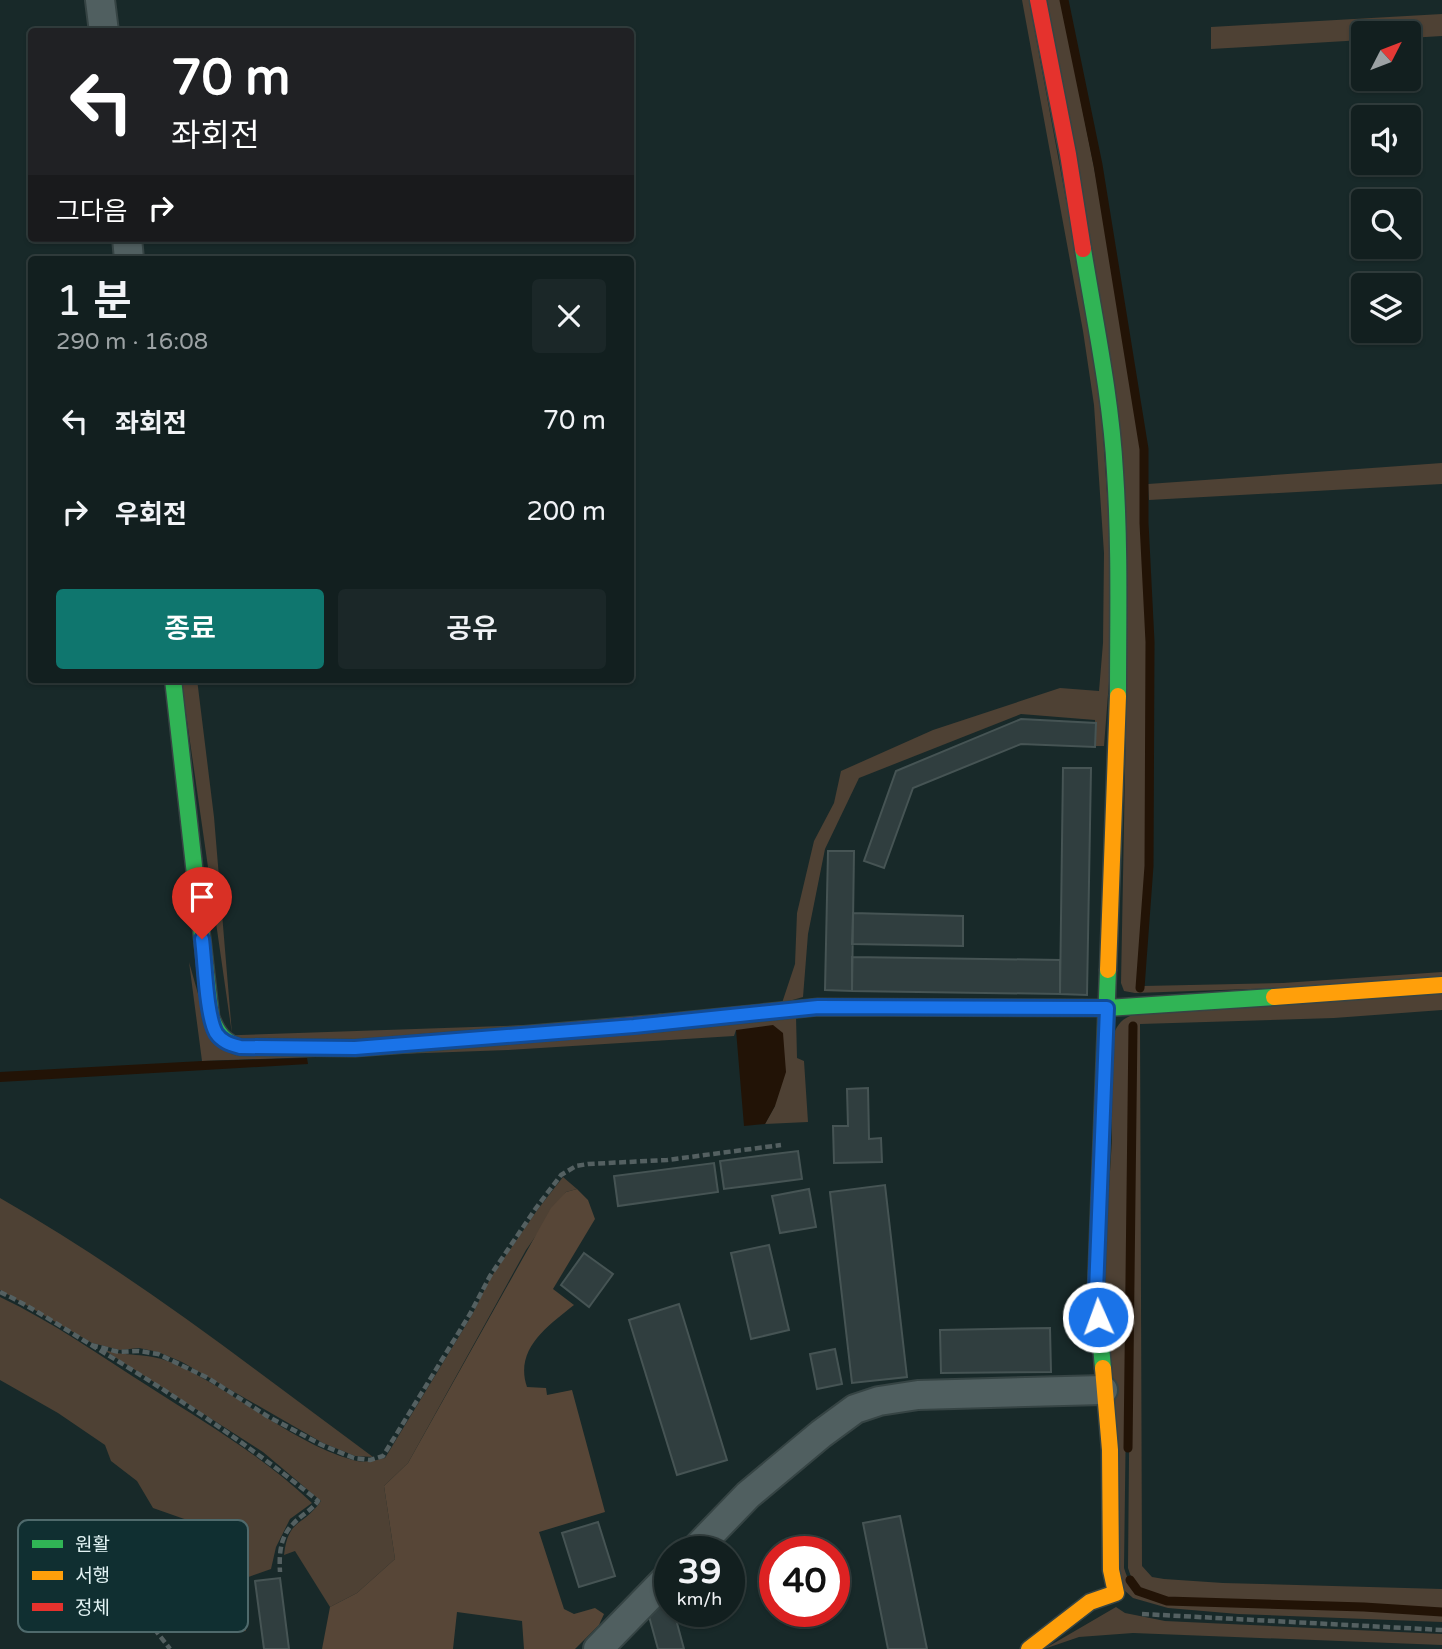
<!DOCTYPE html>
<html lang="ko">
<meta charset="utf-8">
<style>
:root{--surface:#121f1f;--page:#1b2728;--text:#f1f3f6;--muted:#9ca2a4;--line:#313d3d;--accent:#0f766e}
body{margin:0;font-family:"Varela Round","Noto Sans KR",sans-serif;background:var(--page);color:var(--text);height:100vh;display:flex;flex-direction:column;font-size:26px;white-space:nowrap}
*{box-sizing:border-box;margin:0}
p{font-size:23px;color:var(--muted)}
.icon{flex:none;width:38px;height:38px;fill:none;stroke:currentColor;stroke-width:2;stroke-linecap:round;stroke-linejoin:round}
.map{position:relative;flex:1;overflow:hidden}
.drawer{position:absolute;left:28px;top:256px;width:606px;height:427px;display:flex;flex-direction:column;background:var(--surface);border-radius:7px;box-shadow:0 2px 5px #0004,0 0 0 2px var(--line)}
.drawer>*{flex:none}
.hud{position:absolute;left:28px;top:28px;width:606px;height:214px;border-radius:7px;box-shadow:0 2px 5px #0004,0 0 0 2px var(--line);background:#202124;color:#fff;overflow:hidden}
.needle{width:46px;rotate:48deg}
.fabs{position:absolute;left:1351px;top:21px;display:grid;gap:14px}
.fabs a{display:grid;place-items:center;width:70px;height:70px;border-radius:7px;background:var(--surface);box-shadow:0 2px 5px #0004,0 0 0 2px var(--line);font-size:35px}
.speed{position:absolute;left:654px;top:1536px;display:flex;gap:14px;font-size:35px;font-weight:700;text-align:center}
.speed>*{display:grid;place-content:center;width:91px;height:91px;border-radius:50%;background:var(--surface);box-shadow:0 2px 5px #0004,0 0 0 2px var(--line);line-height:1}
.speed small{font-size:18px;font-weight:400}
.speed .limit{border:10px solid #d22;background:#fff;color:#111}
.pin{position:absolute;display:grid;place-items:center;width:60px;height:60px;color:#fff;margin:-72px -30px;border-radius:50% 50% 50% 0;rotate:-45deg;box-shadow:0 0 7px #0007}
.pin .icon{rotate:45deg}
.me{position:absolute;width:77px;margin:-38px;rotate:358deg;stroke-linejoin:round;filter:drop-shadow(0 0 5px #0008)}
.turn{display:flex;align-items:center;gap:24px;height:147px;padding:0 28px;font-size:32px}
.turn .icon{width:91px;height:91px;stroke-width:2.5}
.turn b{display:block;font-size:49px;line-height:60px}
.then{display:flex;align-items:center;height:66px;padding:0 28px;background:#0003;gap:14px;font-size:26px}
.round{display:grid;place-items:center;flex:none;width:74px;height:74px;border-radius:7px;background:var(--page)}
.overview{display:flex;align-items:center;justify-content:space-between;height:119px;padding:0 28px}
h1{font-size:42px;font-weight:600;line-height:52px}
.action{display:flex;gap:14px;margin-top:auto;padding:14px 28px}
.action a{flex:1;height:80px;border-radius:7px;background:var(--accent);color:#fff;font-size:28px;font-weight:600;line-height:80px;text-align:center}
.action a+a{background:var(--page);color:var(--text)}
ul{padding:0;list-style:none}
li{display:flex;align-items:center;gap:21px;height:91px;padding:0 28px}
li div{flex:1}
li b{display:block;font-size:26px}
li em{font-style:normal}
.map>svg:first-child{display:block}
.green{fill:#4e4134}
.forest{fill:#574637}
.water{fill:#221306}
.lines{fill:none;stroke-linecap:round;stroke-linejoin:round}
.stream{stroke:#221306;stroke-width:9}
.building{fill:#303e3f;stroke:#465454;stroke-width:2}
.street-casing{stroke:#364444;stroke-width:32}
.fast-casing{stroke:#364444;stroke-width:19}
.slow-casing{stroke:#364444;stroke-width:19}
.jam-casing{stroke:#364444;stroke-width:19}
.path{stroke:#546061;stroke-width:4.5;stroke-dasharray:7 3.5;stroke-linecap:butt}
.street{stroke:#505f60;stroke-width:28}
.fast{stroke:#30b455;stroke-width:16}
.slow{stroke:#ff9f0a;stroke-width:16}
.jam{stroke:#e5322d;stroke-width:16}
.route-casing{stroke:#114b97;stroke-width:18}
.route{stroke:#1a73e8;stroke-width:12}
.key{fill:#102f31;stroke:#4f6a6c;stroke-width:2}
.key-label{font-size:19px;fill:#e2f3f4}
</style>
<div class="map">
<svg width="1442" height="1649" viewBox="0 0 1442 1649">
<rect width="100%" height="100%" fill="#182929"/>
<!-- green -->
<path class="green" d="M1022,0h7l66,356 7,61 8,122v130l-6,77h-9v-26l-74,-6 -162,64 -34,71 -17,85 -5,63 -21,6 13,-39 2,-51 17,-72 20,-38 7,-32 92,-41 127,-42 39,3 4,-48 1,-90 -10,-148 -11,-74z
M1042,0h19l51,259 28,182 1,95 6,102 -1,255 -8,95 2,4 3,-6 140,-3 159,-11v5l-162,11 -145,5 -11,-2 -3,-8 5,-265 -8,-247 -8,-79 -38,-239z
M1442,14v22l-33,2v-5h-46v7l-152,9v-22z
M1442,463v21l-293,16 -1,-16z
M181,679h16l17,138 18,217z
M189,962l21,74 586,-20 1,42 7,3 4,61 -43,2 10,-18 -39,-76 -2,6 -226,14 -306,11z
M1442,993v17l-108,8 -194,6 2,542 10,11 12,2 59,4 219,6v21l-78,-5 -196,-6c-23,-5 -33,-8 -40,-31l5,-544 -2,2 -7,542c8,26 18,29 43,35l73,1 202,11v7l-204,-8 -70,-6 -35,-10 -9,-8 -4,-9 -3,-22 -3,-109 -5,-65 -5,-120 8,-125v-100c5,-19 13,-24 31,-28z
M563,1177l14,12 -11,3 -40,58 -118,213 -24,23 11,73 -38,34 -27,14 -35,-56 -11,4c4,-37 19,-28 37,-54l-58,-49 -159,-102c28,8 44,1 73,15 59,27 114,77 176,95 11,3 21,1 32,-2l87,-143 19,-38 47,-68z
M0,1198c132,75 251,169 373,259l-18,-1 -32,-13 -141,-81 -24,-10 -19,-4 -19,2 -28,-7 -92,-53z
M0,1297c53,25 102,60 151,91 56,36 113,69 161,115l-22,16 -14,28 -5,22 -28,10 3,52 -15,2 -16,-63 -13,-30 -12,-19 -37,-13 -16,-27 -26,-20 -6,-16 -47,-32 -58,-33z
M1116,1607l9,6 40,8 277,13v11l-309,-12 -54,4 -35,12z"/>
<!-- forest -->
<path class="forest" d="M577,1189l11,11 7,19 -42,70 21,16c-26,21 -60,44 -47,82l19,1 1,7 25,-5 33,122 -66,20 25,77 10,5 21,-6 9,6 -5,11 -24,24h-51l-2,-28 -65,-9 -4,37h-131l8,-42 27,-14 38,-34 -11,-73 24,-23 143,-255 15,-16z"/>
<!-- water -->
<path class="water" d="M773,1025l10,8 3,39 -11,34 -10,18 -21,2 -8,-96z
M307,1058l1,6 -308,18v-10l202,-11z"/>
<g class="lines">
<!-- stream -->
<path class="stream" d="M1064,0l34,165 46,284v74l6,119 -1,224 -9,122
M1128,1448l5,-422
M1130,1580l8,11 29,10 197,6 78,5"/>
</g>
<!-- building -->
<path class="building" d="M1021,719l75,4 -1,24 -74,-3 -108,44 -29,80 -20,-7 32,-90z
M1063,768h28l-4,227 -27,-1z
M828,851h26l-2,140 -27,-1z
M853,913l110,3v30l-111,-2z
M852,957l208,3v34l-208,-3z
M868,1088l1,51 12,-1 1,24 -48,1 -1,-37h15l-1,-37z
M798,1151l4,28 -78,10 -4,-28z
M714,1163l4,29 -100,14 -4,-30z
M885,1185l22,192 -55,6 -22,-191z
M809,1189l7,38 -36,6 -8,-37z
M769,1245l20,85 -38,9 -20,-86z
M584,1253l29,21 -24,33 -28,-22z
M679,1304l48,156 -50,15 -48,-155z
M1050,1328l1,44 -110,1 -1,-43z
M835,1349l7,35 -25,5 -7,-35z
M900,1516l27,133h-39l-25,-126z
M598,1522l17,54 -36,11 -17,-54z
M280,1578l9,71h-25l-9,-68z
M670,1603v9h4l10,37h-26l-11,-40z"/>
<g class="lines">
<defs>
<path id="street" d="M100,0l4,32
M127,238l2,21
M693,1552l55,-57 73,-61 34,-25 24,-8 39,-6 185,-5
M598,1649l72,-74"/>
<path id="fast" d="M1083,249c12,74 28,148 32,223 5,74 3,149 3,224
M173,679l38,338c6,16 13,25 29,30l115,1 68,-5
M660,1023l158,-16 289,1 167,-11
M1103,1368l-7,-76 12,-322"/>
<path id="slow" d="M1108,970l10,-274
M1274,997l168,-12
M1029,1649l61,-47 26,-9 -5,-23 -1,-120 -7,-82"/>
<path id="jam" d="M1038,0l30,154 15,95
M423,1043l237,-20"/>
</defs>
<!-- street casing -->
<use href="#street" class="street-casing"/>
<!-- fast casing -->
<use href="#fast" class="fast-casing"/>
<!-- slow casing -->
<use href="#slow" class="slow-casing"/>
<!-- jam casing -->
<use href="#jam" class="jam-casing"/>
<!-- path -->
<path class="path" d="M0,1292c32,15 63,36 93,54 78,47 154,97 225,155 -7,10 -17,14 -25,23 -13,13 -14,30 -13,48
M91,1345l28,7 20,-1 19,3 50,24 59,38 55,29 32,13 16,2 13,-4 87,-142 20,-38 46,-68 25,-33 15,-9 12,-2 79,-4 114,-15
M77,1529l93,120
M1142,1614l300,16"/>
<!-- street -->
<use href="#street" class="street"/>
<!-- fast -->
<use href="#fast" class="fast"/>
<!-- slow -->
<use href="#slow" class="slow"/>
<!-- jam -->
<use href="#jam" class="jam"/>
</g>
<g class="lines">
<defs>
<path id="route" d="M202,939c3,23 4,76 14,94 6,9 14,11 24,14l115,1 279,-22 184,-19 289,1 -11,284 2,25"/>
</defs>
<!-- route casing -->
<use href="#route" class="route-casing"/>
<!-- route -->
<use href="#route" class="route"/>
</g>
<!-- legend -->
<rect x="18" y="1520" width="230" height="112" rx="10" class="key"/>
<rect x="32" y="1540" width="31" height="8" fill="#30b455"/>
<rect x="32" y="1571" width="31" height="9" fill="#ff9f0a"/>
<rect x="32" y="1603" width="31" height="8" fill="#e5322d"/>
<g class="key-label">
<text x="75" y="1551">원활</text>
<text x="75" y="1582">서행</text>
<text x="75" y="1614">정체</text>
</g>
</svg>
<div class="fabs">
<a><svg class="needle" viewBox="-14 -14 28 28"><path d="M0-13l5 13h-10z" fill="#e53935"/><path d="M0 13l5-13h-10z" fill="#9ca2a4"/></svg></a>
<a><svg class="icon" aria-label="sound" viewBox="0 0 24 24"><path d="M4 9h4l5-4v14l-5-4H4zM17 9q2 3 0 6"/></svg></a>
<a><svg class="icon" aria-label="search" viewBox="0 0 24 24"><circle cx="10" cy="10" r="6"/><path d="M15 15l6 6"/></svg></a>
<a><svg class="icon" aria-label="layers" viewBox="0 0 24 24"><path d="M12 4l9 5-9 5-9-5zM3 14l9 5 9-5"/></svg></a>
</div>
<div class="speed"><div>39<small>km/h</small></div><div class="limit">40</div></div>
<div class="pin" style="left:202px;top:939px;background:#d93025"><svg class="icon" aria-label="arrive" viewBox="0 0 24 24"><path d="M6 21V4h12l-3 4 3 4H6"/></svg></div>
<svg class="me" style="left:1098px;top:1317px" viewBox="-20 -20 40 40"><circle r="17" fill="#1a73e8" stroke="#fff" stroke-width="3"/><path d="M0-11L8 9 0 5-8 9z" fill="#fff"/></svg>
<div class="hud">
<div class="turn"><svg class="icon" aria-label="left" viewBox="0 0 24 24"><path d="M17 20v-9H6M10 6l-5 5 5 5"/></svg><div><b>70 m</b>좌회전</div></div>
<div class="then">그다음<svg class="icon" aria-label="right" viewBox="0 0 24 24"><path d="M7 20v-9h11M14 6l5 5-5 5"/></svg></div>
</div>
<section class="drawer">
<div class="overview"><div><h1>1 분</h1><p>290 m · 16:08</p></div><a class="round"><svg class="icon" aria-label="close" viewBox="0 0 24 24"><path d="M6 6l12 12M18 6L6 18"/></svg></a></div>
<ul>
<li><svg class="icon" aria-label="left" viewBox="0 0 24 24"><path d="M17 20v-9H6M10 6l-5 5 5 5"/></svg><div><b>좌회전</b></div><em>70 m</em></li>
<li><svg class="icon" aria-label="right" viewBox="0 0 24 24"><path d="M7 20v-9h11M14 6l5 5-5 5"/></svg><div><b>우회전</b></div><em>200 m</em></li>
</ul>
<div class="action"><a>종료</a><a>공유</a></div>
</section>
</div>
